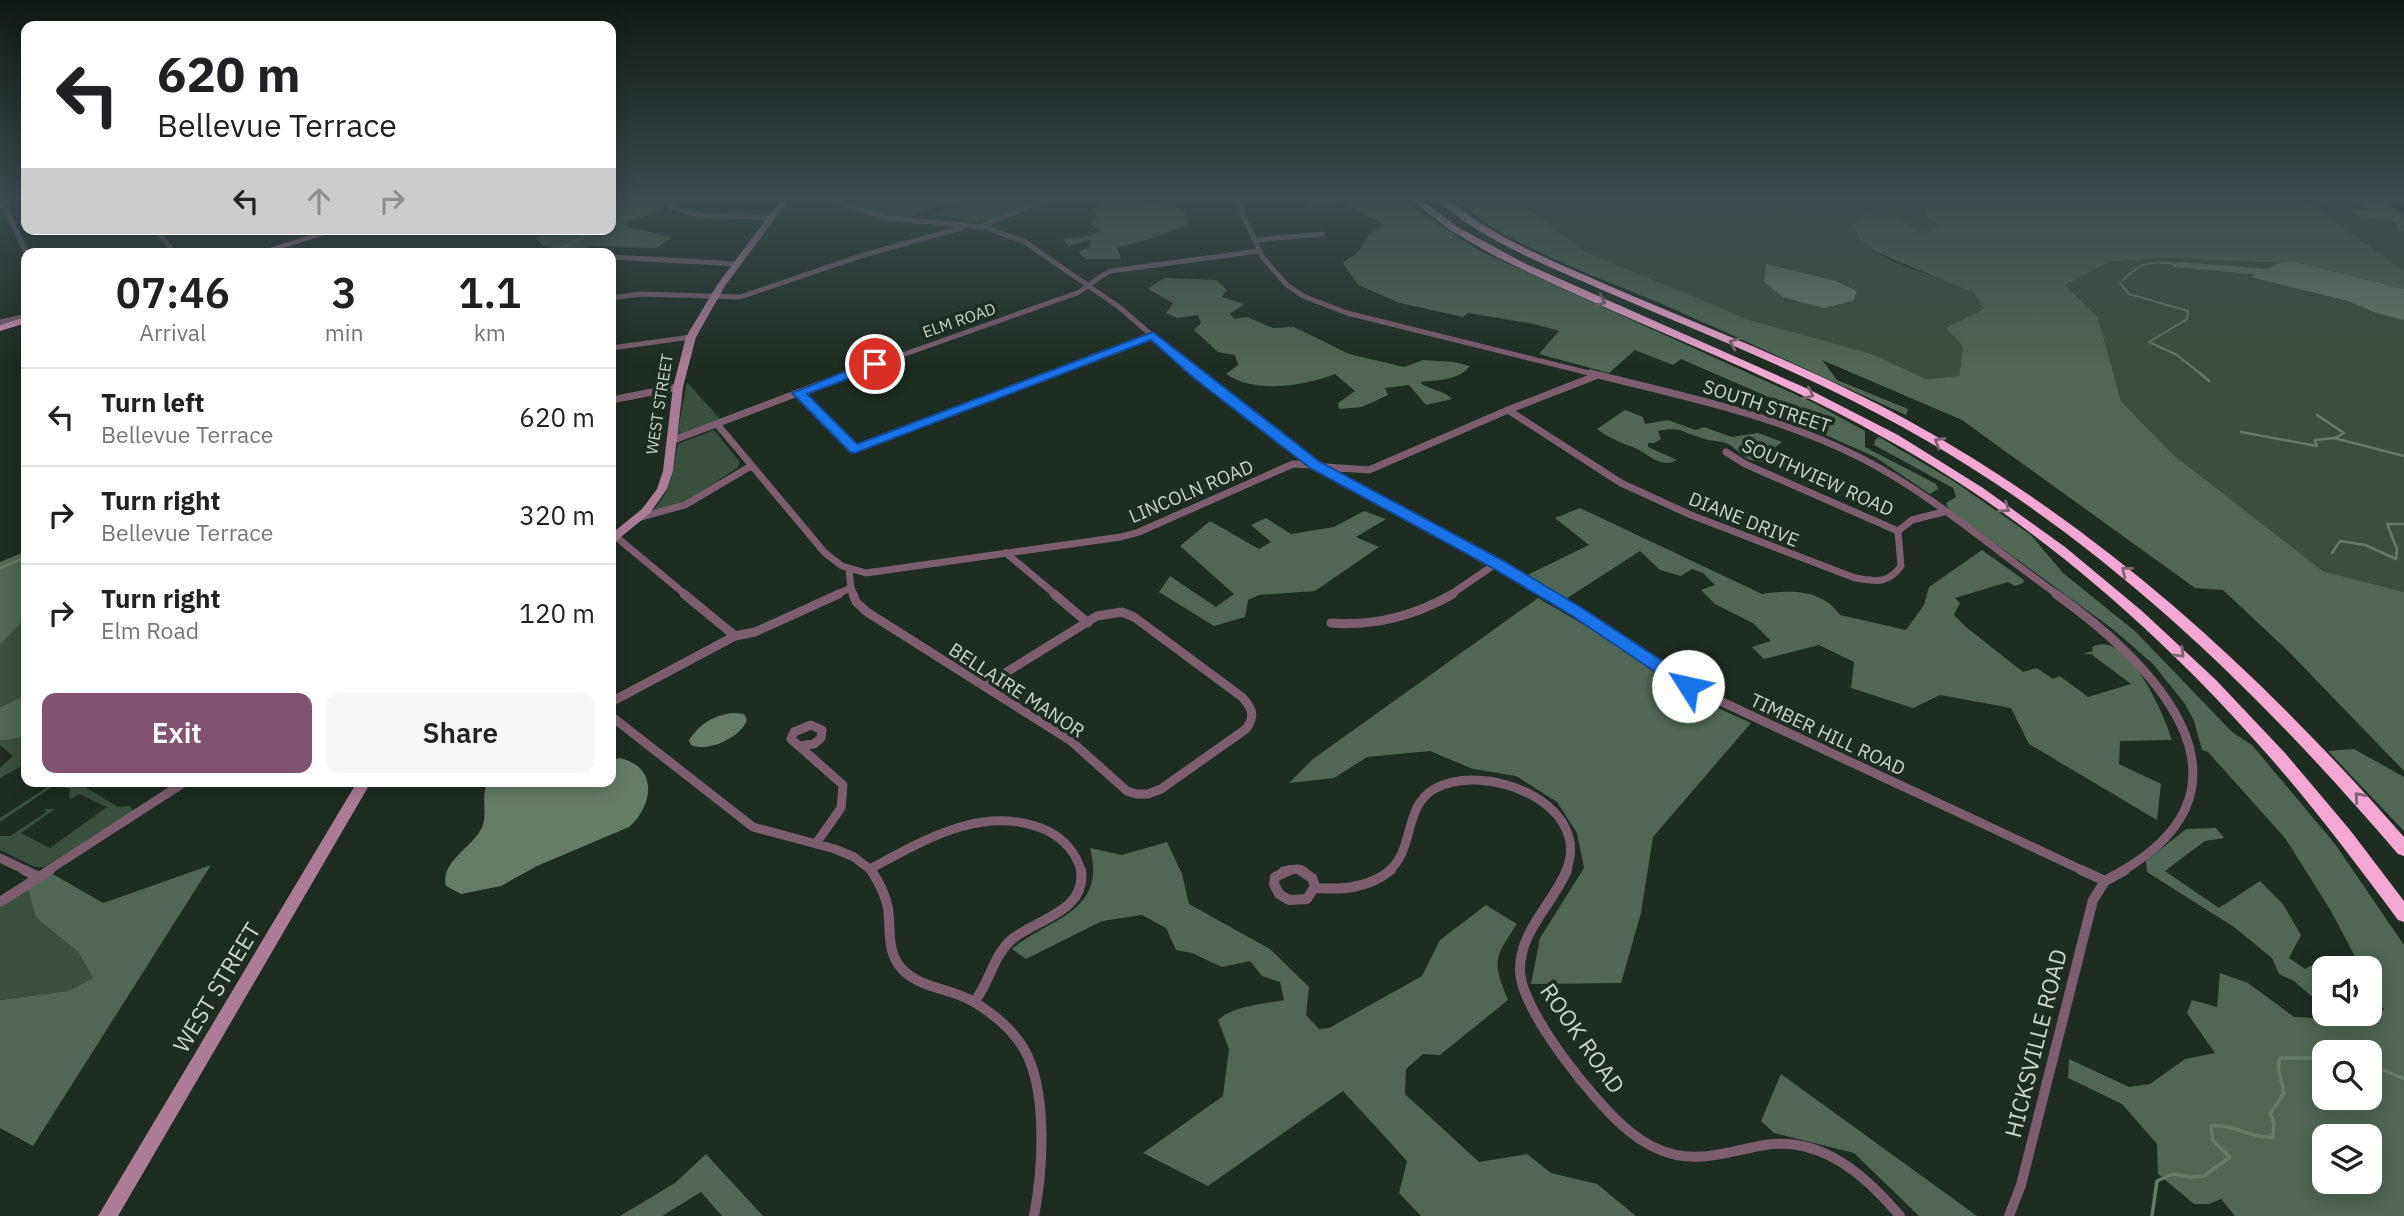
<!DOCTYPE html>
<style>
:root{--surface:#fff;--page:#f6f6f6;--text:#202124;--muted:#757577;--line:#e0e0e0;--accent:#815370}
body{margin:0;font-family:"IBM Plex Sans",sans-serif;background:var(--page);color:var(--text);height:100vh;display:flex;flex-direction:column;font-size:26px;white-space:nowrap}
*{box-sizing:border-box;margin:0}
p{font-size:23px;color:var(--muted)}
.icon{flex:none;width:38px;height:38px;fill:none;stroke:currentColor;stroke-width:2;stroke-linecap:round;stroke-linejoin:round}
.map{position:relative;flex:1;overflow:hidden}
.sheet{position:absolute;left:21px;top:248px;width:595px;height:539px;display:flex;flex-direction:column;background:var(--surface);border-radius:14px;box-shadow:0 4px 18px #0003}
.sheet>*{flex:none}
.banner{position:absolute;left:21px;top:21px;width:595px;height:214px;border-radius:14px;box-shadow:0 4px 18px #0003;background:#fff;color:var(--text);overflow:hidden}
.tools{position:absolute;left:2312px;top:956px;display:grid;gap:14px}
.tools a{display:grid;place-items:center;width:70px;height:70px;border-radius:14px;background:var(--surface);box-shadow:0 4px 18px #0003;font-size:35px}
.pin{position:absolute;display:grid;place-items:center;width:60px;height:60px;color:#fff;margin:-30px;border:4px solid #fff;border-radius:50%;box-shadow:0 2px 7px #0007}
.me{position:absolute;width:77px;margin:-38px;rotate:305deg;stroke-linejoin:round;filter:drop-shadow(0 0 5px #0008)}
.turn{display:flex;align-items:center;gap:24px;height:147px;padding:0 21px;font-size:32px}
.turn .icon{width:91px;height:91px;stroke-width:2.5}
.turn b{display:block;font-size:49px;line-height:60px}
.lanes{display:flex;align-items:center;height:66px;padding:0 21px;background:#0003;justify-content:center;gap:35px;direction:ltr}
.lanes .off{opacity:.35}
.eta{display:flex;justify-content:space-evenly;align-items:center;height:119px;text-align:center}
.eta b{font-size:42px;font-weight:600;line-height:49px}
.action{display:flex;gap:14px;margin-top:auto;padding:14px 21px}
.action a{flex:1;height:80px;border-radius:14px;background:var(--accent);color:#fff;font-size:28px;font-weight:600;line-height:80px;text-align:center}
.action a+a{background:var(--page);color:var(--text)}
ul{padding:0;list-style:none}
li{display:flex;align-items:center;gap:21px;height:98px;padding:0 21px;border-top:2px solid var(--line)}
li div{flex:1}
li b{display:block;font-size:26px}
li em{font-style:normal}
.map>svg:first-child{display:block}
.green{fill:#39503e}
.forest{fill:#4f6754;fill-rule:evenodd}
.water{fill:#647d69}
.lines{fill:none;stroke-linecap:round;stroke-linejoin:round}
.stream-far2{stroke:#647d69;stroke-width:2}
.stream-far1{stroke:#647d69;stroke-width:2.5}
.stream{stroke:#647d69;stroke-width:3.5}
.river{fill:#647d69;fill-rule:evenodd}
.minor-far3{stroke:#7c5e6f;stroke-width:5}
.minor-far2{stroke:#7c5e6f;stroke-width:7}
.minor-far1{stroke:#7c5e6f;stroke-width:9}
.minor{stroke:#7c5e6f;stroke-width:10}
.secondary{fill:#ac7c97;fill-rule:evenodd}
.primary{fill:#d193b6;fill-rule:evenodd}
.motorway{fill:#f2a8d2;fill-rule:evenodd}
.rail{stroke:#7d887f;stroke-width:2;stroke-dasharray:2.5 5;stroke-linecap:butt}
.oneway{stroke:#7d6471}
.route{fill:#1a73e8;stroke:#114b97;stroke-width:2}
.labels{text-anchor:middle;dominant-baseline:central;stroke-width:7;stroke-linejoin:round;paint-order:stroke}
.far-street-label{font-size:16px;fill:#cbd4cd;stroke:#1e2c21}
.street-label{font-size:19px;fill:#cbd4cd;stroke:#1e2c21}
.near-street-label{font-size:23px;fill:#cbd4cd;stroke:#1e2c21}
</style>
<div class="map">
<svg width="2404" height="1216" viewBox="0 0 2404 1216">
<rect width="100%" height="100%" fill="#1e2c21"/>
<!-- green -->
<path class="green" d="M832,198h137l-65,21 -25,-5z
M981,198h62l-61,25 -48,-9z
M1513,198h414v20l15,8 -23,7 -25,-20 -29,-1 -12,13c21,43 80,45 118,67 6,4 10,12 14,18l-22,36 -4,30 -34,3 -53,-25 -123,-33 -161,-68z
M2302,198h44l48,23 6,10 4,1v39z
M2163,258l116,5 13,-2 112,28v303l-81,-21 -148,-115 -54,-55 -23,-84 -33,-32 45,-23z
M687,382l33,37 -43,16z
M714,430l26,32 -3,6 -58,38 -27,5c20,-19 21,-41 26,-67z
M26,612v83l-26,12v-62l19,-20z
M26,737v27l-26,14v-10l13,-12 -13,-11v-4z
M55,782h22l41,25 12,-1 3,5 -89,56h-9l-35,-17v-14h10l37,-24 -3,-3h11l-34,24 29,15 57,-41 -28,-13 -8,5 -2,-1 1,-9 -15,-4 -55,37v-4z
M28,888l8,30 42,34 15,26 -25,13 -68,9v-94z"/>
<!-- forest -->
<path class="forest" d="M611,198h96l-41,6 -7,8 -32,9 -1,5 46,12 -16,10 -65,-2 -16,6 -32,-6 -8,-8 4,-2 -13,-7h85z
M1114,198h31l6,6 20,-6 5,3 -2,5 13,7 1,12 -48,17 -23,5 4,12h-35l-8,-7 12,-6 1,-6 -23,6 -5,-7 26,-3 12,-6 -11,-5 3,-5 5,-1 -5,-11z
M1303,198h102l16,15 57,37 336,153 51,28v16l71,37 2,5 -8,5 -55,-37 -56,-25 7,-10 -145,-63 -8,6 -38,-15 -26,23 -70,-19 20,-23 -25,-7 -66,-11 -5,4 -63,-14 -42,-18 -15,-22 16,-12 9,-16 16,-10 -44,-25 -26,8z
M1453,198h60l75,55 161,67 123,34 54,25 33,-3 4,-30 -17,-18 38,-19 -10,-16 -95,-40 -19,-13 -7,-15 12,-13 29,1 25,20 23,-7 -15,-8v-20h375l102,73v18l-112,-28 -13,2 -116,-5 -53,4 -45,23 33,32 23,84 54,55 148,115 81,21v179l-116,-120 -65,-61 -28,-2 -233,-168 -140,-60 15,20 71,29 -2,6c-81,-37 -162,-75 -244,-111 -68,-29 -153,-57 -209,-106z
M1164,278l52,2 11,10 -5,7 22,7 -14,10 4,5 13,-2 26,11 21,-1 55,27 55,13 19,-7 31,2 16,4c-12,15 -33,14 -50,16 9,9 23,7 32,17l-26,6 -17,-20 -24,3 3,7 -26,12 -23,2 -1,-6 17,-12 -20,-17c-30,12 -81,20 -109,0l12,-9 -3,-10 -17,-3 -24,-22 7,-7 -3,-8 -21,3 -11,-5 7,-10 -25,-14z
M1625,410l18,7 2,7 23,-4 28,10 8,-3 28,10 26,-4 24,9 -10,8 23,10c-10,3 -37,4 -47,-1 -8,-4 -14,-13 -22,-16 -7,-2 -15,-2 -22,-4 -19,-6 -25,-13 -46,-8l3,8 -7,4h-6v4l29,13c-16,9 -27,-5 -40,-11 -14,-6 -27,-10 -40,-20z
M1879,437l76,45 76,53 32,38 73,59 96,100 20,13 83,99 69,101v271h-169l-14,-17 -12,5h-15l-36,-30 -1,-30 -35,-40 -54,-26 1,-19 60,28 21,-3 35,-25 30,-6 -28,-40 5,-13 25,7 3,-34 28,10 46,34 20,1 2,-18 -22,-19 -15,-7 -7,-16 -38,-31 -87,-55 -1,-11 40,-32 30,-1 8,10 -19,3 -40,30 54,37 41,-27 23,23 18,31 -12,23 16,11 24,-13 8,12h-13v45h46l14,-3 -14,-27v-15h-9l-30,-57 -46,-73 -77,-86 -6,-2 -8,-29 -9,-17 -32,-40 -39,-34 -165,-120 -3,-7 10,-6 -3,-9 -79,-43 1,-5zM2324,1052h46v45h-46zM2324,1136h46v45h-46z
M1580,508l182,86c28,-4 60,-5 78,21l66,15 18,-25 5,-18 53,-37 42,30 -1,3 -8,3 -7,-4 -53,16 5,5 -6,12 12,12 57,45 14,-4 16,11 7,-3 28,21 43,-13 -40,-30h-8l10,-3 -1,-4c35,-19 72,67 80,93l-52,1 -1,23 42,20 -4,36 -128,-76 -18,-36 -71,-13 -27,13 -62,-20 3,-26 -35,-17 -55,14 -12,-12 19,-6 -18,-18 -38,-19 -14,-14 14,-5 -12,-12 -11,-4 -11,7 -21,-6 -20,-19 -74,48 -39,-24 62,-30 -34,-27z
M1364,511l22,8 -30,18 23,10 -64,44 -56,4 -11,5 -3,17 -31,9 -55,-34 11,-16 46,31 18,-13 -54,-48 30,-25 49,28 12,-7 -20,-17 15,-7 25,16 43,-7z
M26,551v61l-7,13 -19,20v-83z
M1538,598l67,39 84,58 62,28 -98,114 -12,76 -20,70 -90,1 9,-46 44,-70 -7,-35 -20,-31 -41,-26 -43,-7 -43,-18 -63,6 -33,21 -45,5 24,-24z
M26,695v42l-26,4v-34z
M2354,749l50,28v54l-76,-80z
M1167,842l15,32 7,30 81,45 39,38 -3,28 13,14 10,-1 93,-52 18,-36 46,-35 31,19c-23,34 -25,38 -9,76l-68,55 -17,-1 -17,15 -1,25 74,68 48,-8 24,19 46,11 39,32h-215l-22,-23 8,-32 -64,-70 -135,95 -65,-33 80,-57 6,-47 -11,-29c15,-14 46,-16 66,-20l-4,-18 -18,-6 -12,-15 -28,6 -30,-14 -16,-3 -10,-22 -24,-13 -40,6 -76,38 -14,-10c38,-32 95,-36 78,-101l32,7z
M211,865l-178,281 -33,-18v-128l68,-9 25,-13 -15,-26 -42,-34 -8,-30 23,-15 52,30z
M1781,1074l196,142h-58l-65,-63 -80,-20 -13,-12z
M706,1154l57,62h-41l-21,-24 -39,24h-42l55,-33z"/>
<!-- water -->
<path class="water" d="M2346,198h43l3,9 12,8v17l-4,-1 -6,-10 -33,-4 -9,-5 16,-3z
M2292,261l112,28v31l-28,-7 -28,-12 -97,-24 28,-14z
M1766,264l70,17 21,10 -4,10 -29,7 -41,-11 -19,-15z
M733,713l11,1 3,6c-6,17 -39,33 -56,25l-2,-5c12,-17 23,-24 44,-27z
M620,758c39,9 33,48 9,69l-92,39 -36,20 -40,8 -15,-8c-6,-23 24,-38 34,-55 10,-16 -1,-32 8,-49h123v-22z"/>
<g class="lines">
<!-- stream-far2 -->
<path class="stream-far2" d="M2390,198l14,4
M2316,203l12,-5
M611,225l68,-27
M559,249l40,-20
M548,254l4,-1
M2178,265c-27,-6 -39,-2 -58,18l9,11 59,17 -1,8 -38,23 28,13 25,20"/>
<!-- stream-far1 -->
<path class="stream-far1" d="M2200,373l9,8
M2317,415l27,18 -9,5
M2241,432l76,14 -2,-6 19,-2 70,18
M2332,553l8,-12 25,4 31,14 1,-10 -10,-25h17
M0,568l26,-11"/>
<!-- stream -->
<path class="stream" d="M2370,1064l34,15
M2152,1216l5,-35 16,-7 17,3 14,-1 26,-19 -17,-16 -2,-15c22,-3 40,13 62,11l1,-14 -4,-9 14,-21 -6,-27 2,-8h39l5,-3"/>
<!-- river -->
<path class="river" d="M2178,262l93,7 19,5 -6,3 -110,-10 -1,-2z"/>
<!-- minor-far3 -->
<path class="minor-far3" d="M826,198l59,20 100,9 40,15 94,65 79,68
M1235,198l28,60 24,27 16,11 44,17 250,62
M0,203l8,10 19,41
M671,207l28,8 72,3
M984,225l67,-27
M155,229l21,25
M1255,240l68,-6
M611,257l126,7
M611,298l30,-4 99,3 124,-42 97,-27
M0,322l26,-6
M611,348l80,-11
M846,375l231,-82c13,-7 20,-16 34,-22l148,-20
M1050,375l103,-39"/>
<!-- minor-far2 -->
<path class="minor-far2" d="M1196,373l119,92 182,98 53,32
M1590,373c93,23 187,42 273,86 67,34 133,92 195,136
M799,393l56,56 200,-76
M611,400l67,-13
M1508,410l113,73 70,32 164,63c21,3 32,7 46,-12l-3,-35 14,-11 31,-8
M717,424l108,129 17,13 24,7 255,-36 18,-5 154,-68 20,1
M671,441l179,-68
M1726,452l19,12 153,67
M1326,467l43,3 139,-60 90,-35
M638,518l47,-13 66,-39
M615,536l71,59
M1006,553l50,42
M851,588l3,7
M835,595l16,-7 -2,-18
M1450,595l47,-32"/>
<!-- minor-far1 -->
<path class="minor-far1" d="M684,594l51,42
M853,594l3,8 11,10 117,74
M1054,594l34,29
M1548,594l140,92 396,185
M2056,594c94,67 217,189 66,277
M1122,612l12,5 108,80c10,11 14,19 4,32l-85,60 -13,5h-12l-9,-3 -56,-50 -87,-55 113,-70z
M1331,623c45,3 83,-7 122,-29
M611,702l124,-66 20,-4 84,-38
M611,716l142,111 82,22 19,8 18,14
M811,725l11,5 -1,8 -7,6 -15,2 -8,-7 3,-7z
M799,746l44,39 -2,23 -24,34
M0,858l27,13
M870,869c54,-29 116,-67 178,-38 17,9 28,21 33,40
M47,871l138,-89
M1283,871l15,-2 6,2
M1389,871c26,-23 14,-63 45,-82 51,-29 160,15 132,82"/>
<!-- minor -->
<path class="minor" d="M24,870l15,7
M871,870c8,12 14,23 17,38 3,20 -2,44 14,61 19,20 49,19 72,33 18,11 39,28 50,47 24,42 19,121 10,167
M1290,870l-15,7 -1,7 5,10 10,6 18,-1 8,-13 -3,-8 -12,-8
M1567,870c-14,34 -47,60 -47,100 0,40 77,136 109,161 13,11 30,20 47,24 31,6 59,-5 89,-10 57,-9 101,31 135,71
M2081,870l24,11
M2105,881l20,-11
M1315,888c28,2 54,0 76,-18
M0,902l50,-32
M974,1002c15,-18 19,-45 36,-61 24,-22 77,-28 71,-71
M2009,1216l12,-31 72,-285 12,-19"/>
<!-- secondary -->
<path class="secondary" d="M782,198h8l-65,88 -29,51 -13,50 -10,84 -6,18 -17,24 -35,29 -4,1v-9l31,-25 15,-20 6,-18 10,-84 13,-50 31,-52z
M357,782h14l-253,434h-20z"/>
<!-- primary -->
<path class="primary" d="M330,229h14l-80,25h-14z
M26,317v6l-26,8v-6z"/>
<!-- motorway -->
<path class="motorway" d="M1409,198h10l37,28 66,36 286,127 90,46 85,53 82,59 77,64 74,69 69,73 65,77 54,71v21l-6,-2c-40,-54 -80,-107 -124,-158 -109,-126 -240,-241 -386,-322 -127,-72 -265,-120 -395,-185l-43,-25z
M1435,198c14,0 24,10 35,18 34,24 73,41 110,57 110,49 224,90 329,148 194,107 350,251 495,416v19l-6,-2c-158,-184 -324,-342 -543,-452 -83,-42 -170,-76 -255,-113 -56,-25 -119,-49 -165,-91z"/>
<!-- rail -->
<path class="rail" d="M0,205l22,-7"/>
</g>
<!-- one-way arrows -->
<defs><path id="oneway-chevron" d="M-2-3.5L2.5 0L-2 3.5" fill="none" stroke-width="1.6" stroke-linecap="round" stroke-linejoin="round" transform="scale(1.75)"/></defs>
<g class="oneway">
<use href="#oneway-chevron" transform="translate(1601 301) rotate(24)"/>
<use href="#oneway-chevron" transform="translate(1734 343) rotate(-157)"/>
<use href="#oneway-chevron" transform="translate(1809 394) rotate(25)"/>
<use href="#oneway-chevron" transform="translate(1939 442) rotate(-150)"/>
<use href="#oneway-chevron" transform="translate(2005 508) rotate(35)"/>
<use href="#oneway-chevron" transform="translate(2126 571) rotate(-141)"/>
<use href="#oneway-chevron" transform="translate(2180 653) rotate(44)"/>
<use href="#oneway-chevron" transform="translate(2359 797) rotate(-132)"/>
</g>
<!-- sky -->
<linearGradient id="sky" x2="0" y2="1"><stop stop-color="#101812"/><stop offset="0.54" stop-color="#3b4b4e"/><stop offset="1" stop-color="#3b4b4e" stop-opacity="0"/></linearGradient>
<rect width="2404" height="368" fill="url(#sky)"/>
<!-- route -->
<path class="route" d="M1153,332l167,130 182,98 80,48 112,74 2,4 -2,4h-12l-111,-75 -80,-48 -181,-99 -115,-89 -44,-39 -296,113 -5,-1 -58,-59 79,-32h9v6l-73,27 50,50z"/>
<g class="labels">
<!-- far-street labels -->
<g class="far-street-label">
<text transform="translate(959 320) rotate(-19)">ELM ROAD</text>
<text transform="translate(659 404) rotate(-81)">WEST STREET</text>
</g>
<!-- street labels -->
<g class="street-label">
<text transform="translate(1767 406) rotate(18)">SOUTH STREET</text>
<text transform="translate(1818 477) rotate(24)">SOUTHVIEW ROAD</text>
<text transform="translate(1191 491) rotate(-23)">LINCOLN ROAD</text>
<text transform="translate(1744 519) rotate(22)">DIANE DRIVE</text>
<text transform="translate(1017 690) rotate(33)">BELLAIRE MANOR</text>
<text transform="translate(1828 734) rotate(25)">TIMBER HILL ROAD</text>
</g>
<!-- near-street labels -->
<g class="near-street-label">
<text transform="translate(216 987) rotate(-59)">WEST STREET</text>
<text transform="translate(1583 1038) rotate(55)">ROOK ROAD</text>
<text transform="translate(2035 1043) rotate(-76)">HICKSVILLE ROAD</text>
</g>
</g>
</svg>
<div class="tools">
<a><svg class="icon" aria-label="sound" viewBox="0 0 24 24"><path d="M4 9h4l5-4v14l-5-4H4zM17 9q2 3 0 6"/></svg></a>
<a><svg class="icon" aria-label="search" viewBox="0 0 24 24"><circle cx="10" cy="10" r="6"/><path d="M15 15l6 6"/></svg></a>
<a><svg class="icon" aria-label="layers" viewBox="0 0 24 24"><path d="M12 4l9 5-9 5-9-5zM3 14l9 5 9-5"/></svg></a>
</div>
<div class="pin" style="left:875px;top:364px;background:#d93025"><svg class="icon" aria-label="arrive" viewBox="0 0 24 24"><path d="M6 21V4h12l-3 4 3 4H6"/></svg></div>
<svg class="me" style="left:1688px;top:686px" viewBox="-20 -20 40 40"><circle r="19" fill="#fff"/><path d="M0-13L10 11 0 6-10 11z" fill="#1a73e8"/></svg>
<div class="banner">
<div class="turn"><svg class="icon" aria-label="left" viewBox="0 0 24 24"><path d="M17 20v-9H6M10 6l-5 5 5 5"/></svg><div><b>620 m</b>Bellevue Terrace</div></div>
<div class="lanes"><svg class="icon" aria-label="left" viewBox="0 0 24 24"><path d="M17 20v-9H6M10 6l-5 5 5 5"/></svg><svg class="icon off" aria-label="ahead" viewBox="0 0 24 24"><path d="M12 20V5M6 11l6-6 6 6"/></svg><svg class="icon off" aria-label="right" viewBox="0 0 24 24"><path d="M7 20v-9h11M14 6l5 5-5 5"/></svg></div>
</div>
<section class="sheet">
<div class="eta">
<div><b>07:46</b><p>Arrival</p></div>
<div><b>3</b><p>min</p></div>
<div><b>1.1</b><p>km</p></div>
</div>
<ul>
<li><svg class="icon" aria-label="left" viewBox="0 0 24 24"><path d="M17 20v-9H6M10 6l-5 5 5 5"/></svg><div><b>Turn left</b><p>Bellevue Terrace</p></div><em>620 m</em></li>
<li><svg class="icon" aria-label="right" viewBox="0 0 24 24"><path d="M7 20v-9h11M14 6l5 5-5 5"/></svg><div><b>Turn right</b><p>Bellevue Terrace</p></div><em>320 m</em></li>
<li><svg class="icon" aria-label="right" viewBox="0 0 24 24"><path d="M7 20v-9h11M14 6l5 5-5 5"/></svg><div><b>Turn right</b><p>Elm Road</p></div><em>120 m</em></li>
</ul>
<div class="action"><a>Exit</a><a>Share</a></div>
</section>
</div>
